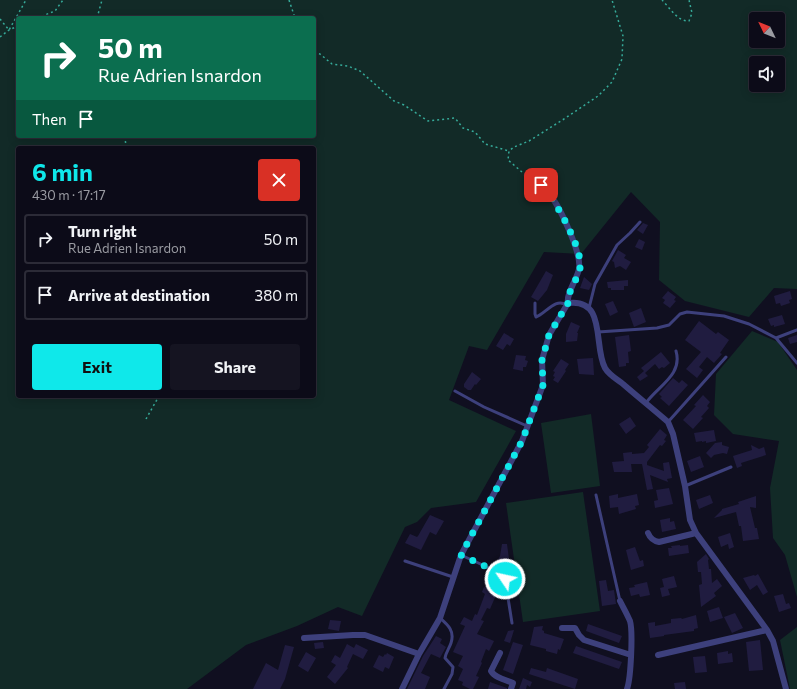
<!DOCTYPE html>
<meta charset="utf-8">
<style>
:root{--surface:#0c0b18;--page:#151421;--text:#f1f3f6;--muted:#9a9ba2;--line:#2c2b37;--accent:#0fe8ea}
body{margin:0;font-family:Commissioner,sans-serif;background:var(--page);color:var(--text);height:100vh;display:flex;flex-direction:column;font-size:15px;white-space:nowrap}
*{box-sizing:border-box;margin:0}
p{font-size:13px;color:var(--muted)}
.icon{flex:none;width:22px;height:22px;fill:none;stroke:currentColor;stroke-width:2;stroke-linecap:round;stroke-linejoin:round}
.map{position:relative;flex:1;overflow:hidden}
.drawer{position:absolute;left:16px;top:146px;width:300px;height:252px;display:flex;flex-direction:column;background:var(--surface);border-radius:4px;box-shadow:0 2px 10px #0003,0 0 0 1px var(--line)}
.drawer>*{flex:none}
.top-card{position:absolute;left:16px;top:16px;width:300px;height:122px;border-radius:4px;box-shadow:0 2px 10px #0003,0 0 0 1px var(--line);background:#0b6e4f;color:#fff;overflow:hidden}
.needle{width:26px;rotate:313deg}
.buttons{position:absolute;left:749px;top:12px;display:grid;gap:8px}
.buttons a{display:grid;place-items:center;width:36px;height:36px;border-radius:4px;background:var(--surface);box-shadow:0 2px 10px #0003,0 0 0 1px var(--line);font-size:20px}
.pin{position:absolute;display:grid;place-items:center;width:34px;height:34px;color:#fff;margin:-17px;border-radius:8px;box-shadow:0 2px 6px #0006}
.me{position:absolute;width:44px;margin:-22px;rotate:304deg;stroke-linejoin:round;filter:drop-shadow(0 0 3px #0008)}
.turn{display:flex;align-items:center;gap:14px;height:84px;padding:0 16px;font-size:18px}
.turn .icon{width:52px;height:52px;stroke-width:2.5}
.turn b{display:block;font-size:28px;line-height:34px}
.then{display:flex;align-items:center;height:38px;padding:0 16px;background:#0003;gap:8px;font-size:15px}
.round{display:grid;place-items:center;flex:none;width:42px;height:42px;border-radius:4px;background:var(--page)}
.summary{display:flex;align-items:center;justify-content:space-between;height:68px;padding:0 16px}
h1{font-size:24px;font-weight:700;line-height:30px;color:var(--accent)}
.cta{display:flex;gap:8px;margin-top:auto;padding:8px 16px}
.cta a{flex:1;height:46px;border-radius:4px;background:var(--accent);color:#111;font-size:16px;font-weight:700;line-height:46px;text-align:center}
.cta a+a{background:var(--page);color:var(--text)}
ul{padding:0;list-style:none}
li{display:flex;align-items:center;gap:12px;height:50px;margin:0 8px 6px;padding:0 8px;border:2px solid var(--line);border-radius:4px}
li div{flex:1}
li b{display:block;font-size:15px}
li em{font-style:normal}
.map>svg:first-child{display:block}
.green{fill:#122a27;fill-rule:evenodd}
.building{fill:#201c40}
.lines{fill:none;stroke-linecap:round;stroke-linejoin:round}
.path{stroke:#36ab9a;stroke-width:1.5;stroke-dasharray:2 3;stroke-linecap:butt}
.lane{stroke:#3d407c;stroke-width:3}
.street{stroke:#3d407c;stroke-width:6}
.route{stroke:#0fe8ea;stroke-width:7;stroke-dasharray:0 12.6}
</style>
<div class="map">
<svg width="797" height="689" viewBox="0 0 797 689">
<rect width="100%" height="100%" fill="#100f20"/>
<!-- green -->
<path class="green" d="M0,0h797v289l-23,-1 -25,29 -64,-16 -26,-21 1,-58 -29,-30 -50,62 -37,-2 -57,98 -18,-4 -20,54 67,31 -40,71 -45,6 -14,14 -12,5 -43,89 -24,-9 -41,19 -51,19 -59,44h-187zM18,18h296v118h-296zM756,19h22v22h-22zM756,63h22v22h-22zM18,148h296v248h-296z
M752,331l26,11 19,28v227l-12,-42 -12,-17 -3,-50 9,-47 -46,-7 -19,-19 2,-41z
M591,414l9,72 -49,7 -10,-70z
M583,492l17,119 -77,11 -17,-119z
M797,627v62h-7l-10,-49z"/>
<!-- building -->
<path class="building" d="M643,223l5,2 -5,9 -6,-4z
M639,239l6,3 -3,8 -7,-3z
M618,250l8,5 -2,3 7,4 -5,8 -6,-4 -5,2 -1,-6 -2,-1z
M546,271l7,4 -6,15 -9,11 -7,-4z
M584,277l8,7 -3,6 -9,-2z
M628,280v6h-4v4h-13v-2h-3l-1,-6z
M668,291l8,6 -2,3 2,1 -6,7 -7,-5 2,-3 -3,-2z
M790,291l2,8 -3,1 1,3 -9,3 -1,-3 -4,1 -2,-8z
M613,301l5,11 -8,4 -5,-12z
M641,308l5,14 -12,5 -5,-14z
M782,315l3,9 -11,3v-2l-3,1 -3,-7z
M699,321l17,13 2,-2 11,8 -9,13 2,1 -8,9 -7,-6 -8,10 4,3 -6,8 -11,-9 15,-17 -16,-12z
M571,322l9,4 -3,7h1l-1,8 -11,1v-8z
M504,333l10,6 -4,7 -3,-2 -4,6 -7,-4z
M629,335l2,16 -3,1 1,11h-3v3l-7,1 -4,-30z
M797,335v7l-7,2 -2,-6z
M661,352l9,11 -6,5 -2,-1 -3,2 -4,-5 -10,9 3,3 -8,5 -3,-4 7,-6 -3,-3z
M516,355l10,1 -1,4 3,1 -2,6h-3v4l-10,-2z
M593,358l1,17 -15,-1 -2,-15z
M561,359l8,5 -4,6 1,1 -8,12 -5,-3 2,-3 -2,-1 2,-4 -2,-1z
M472,372l9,7 -5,6 -1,-1 -4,6h-3l-4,-3v-3z
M673,378l6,5 3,-3 6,5 -19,21 -9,-8 2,-1 -3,-3z
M703,395l7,7 -3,4 2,2 -8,9 2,1 -10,11 -10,-9 13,-14 -2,-1z
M630,417l6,9 -10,8 -7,-10z
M660,429l7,6 -3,5 2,1 -4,5 -2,-1 -13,17v3l17,6 -1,-8 6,-1 3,16 -5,1 1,3 -18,-7 3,14 -6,1 -5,-26h-11l1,8h-18l-2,-10 12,-1 -1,-8 9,-1v2l12,-1 5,-6 -2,-2z
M714,430l2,11 -10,2v-2l-4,1v-1l-6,1 -2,-9z
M722,442v3l7,2 -2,7 -4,-1 -9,2 -3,3 -5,-5 9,-10z
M751,445l8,4 5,-2 2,8 -25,8 1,3 -5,2 -4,-12 19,-6z
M700,456l4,11 -13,5 -4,-11z
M669,488l4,16 -18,4 -1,-7 4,-1 -2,-10z
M618,494v4l19,-4 2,11 -4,1 1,3 -17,5 -1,-7 -8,1 -1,-12z
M710,495l3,8 -14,6 -3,-9z
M756,496v12l-6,-1 5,21h2l2,11 -16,2 -2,-15h-2l-3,-14 -22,6 8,-8v-1l17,-5 -1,-2z
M430,515l14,6 -8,14 -6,-3 -9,18 -16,-7 5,-9 7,3 1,-1z
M670,518v4l4,-1 2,8 -14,3 -2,-12z
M730,533l4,14 -5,2 -1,-5 -7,3 -3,-10z
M502,544h5l3,23 -13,-6 3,-5z
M680,545v1l8,-1 1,8 -20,3 -1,-8h4l-1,-2z
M635,547l5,14 3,-1 1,6 -13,4 -5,-20z
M706,554l3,5 -1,1 1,9h2l1,14 5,-4 5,7 -8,7 2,3 -15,11 -2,-22 3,-1 -1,-12h-3l-1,-10z
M758,574l10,18 -5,3 -6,-10 -7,5 -7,-12 11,-3 1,1z
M674,576l3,11 -9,2 2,6 -8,2 -2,-9 4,-1 -2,-8z
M606,580l2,11 6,-1 2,14 -14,2 -3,-25z
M492,582l8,4 -10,23 -3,-1 -6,12 3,1 -7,13 17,7 -5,10 -3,-2 -5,13 1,1 -6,13 3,1 -6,12h-3l-8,-4 1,-3 -5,-2 5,-11 -5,-3 5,-10 -10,-4 12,-26 -5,-2 4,-7 8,4 3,-7 2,1 8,-21 -3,-2 2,-5 5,2z
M647,582l3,13 -10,2 -1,-3 -8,2 -2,-8 6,-1 -1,-2z
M783,594l3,10 3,-1 2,5 -12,4 -5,-16z
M719,607l4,11 -13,4 -3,-11z
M735,613l8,15 -11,5 -8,-16z
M696,615l2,13 -4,1v2l-30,4v1l-14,2 -2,-15 7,-1v4l16,-3v-4l10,-1 1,1z
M330,620l11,1 -2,10 -11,-2z
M588,624l34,12 -3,7 -33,-12z
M543,626l-1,4 2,1v2l20,6 -4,11 -2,-1 -1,5 -11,-3v-2l-16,-4 4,-18z
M514,630l-4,13 -6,-2 4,-10z
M436,636l6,3 -2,4 6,4 -6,11 -9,-4 -10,19 9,4 -5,12h-18l16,-33z
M760,640l3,30 -14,1 -3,-29z
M323,642l1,6 -9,1 -1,-6z
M513,642l10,3 -10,29 -10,-4z
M347,644l7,4 2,-4 12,6 -5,9 -10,-5 -6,13 1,1 -13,16 -8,-7 9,-12 -5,-3 4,-7 5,3z
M285,645l9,2 -9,32 -5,10h-27l13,-26 12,7z
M576,646l46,16 -3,7 -46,-16z
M728,651v3l4,-1 1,9 -15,2 -1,-11z
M306,652l10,6 -8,14 -10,-6z
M387,653l7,4 -5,12 -4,-2 -2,5 -10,-5 6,-12 4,2 2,-3 1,1z
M705,656l2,16 -12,1 -2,-16z
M531,668l15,4 1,-4 31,11 -3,10 -46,-15z
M523,678l9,4 -2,5 -3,-2 -1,4h-7z
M490,682l17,6v1h-19z
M685,682l1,7h-11l-1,-6z"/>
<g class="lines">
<!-- path -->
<path class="path" d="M289,0l6,18
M662,0c7,7 16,22 27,21l3,-8 -3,-13
M37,18l18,-7 8,-11
M97,18l5,-18
M0,19l9,11 17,-30
M0,37l9,-7 9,-4
M314,53l6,1 12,10 16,2 12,5 34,30 10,4 24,16 27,-3 8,10 12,4 10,12 24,7
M125,136l1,12
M522,172l-14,-12 1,-9 5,-4 15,-6 35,-22 34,-23 14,-14 10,-23 1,-23 -11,-36
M146,419l13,-23"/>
<!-- lane -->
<path class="lane" d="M535,303v11l1,3c9,-3 20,-20 30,-12
M589,308l6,-24 22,-39 13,-12 10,-11
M598,332l59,-4 12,-3 11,-11 7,-2 37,4 25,8 27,14 21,-8
M776,338l21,25
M455,391l29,16 43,19
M646,403c12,-17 37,-28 30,-52
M668,422l58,-65
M685,486l46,-19
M596,495l24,106
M461,555l39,18 5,6 7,44
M405,561l48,16
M440,618c8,7 15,13 11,25 -2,6 -5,9 -6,15l8,9 -1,7 -8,15"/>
<!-- street -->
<path class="street" d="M568,303c39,-5 25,43 37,65 4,7 13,12 18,16 15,13 30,25 45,38l5,12 12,52 5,34 6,13 71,97 6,11 13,48
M648,533c2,5 5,8 11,9l37,-9
M620,601c3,6 7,13 10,20 3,10 1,57 -3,68
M562,628h13l4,7 5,5 47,15
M304,638l49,-3h12l54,19
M500,653l-9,18c4,7 15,9 22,12l-2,6
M658,655l109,-25
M402,689l17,-35 21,-36 21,-63 61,-114 21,-56 -1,-25 7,-25 19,-32c-2,-9 9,-24 11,-34 3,-15 -19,-62 -29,-74 -6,-9 -15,-14 -23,-20"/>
</g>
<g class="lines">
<!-- route -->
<path class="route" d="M505,579l-5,-6 -39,-18 61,-114 21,-56 -1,-25 7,-25 19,-32c-2,-9 10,-24 12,-35 3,-17 -19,-56 -29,-71 -2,-5 -7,-8 -10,-12"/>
</g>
</svg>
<div class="buttons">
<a><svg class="needle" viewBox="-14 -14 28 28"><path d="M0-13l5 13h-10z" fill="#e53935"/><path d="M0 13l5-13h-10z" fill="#9a9ba2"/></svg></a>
<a><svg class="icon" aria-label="sound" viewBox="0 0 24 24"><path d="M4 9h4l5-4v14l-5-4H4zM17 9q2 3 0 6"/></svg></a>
</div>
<div class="pin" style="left:541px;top:185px;background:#d93025"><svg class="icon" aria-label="arrive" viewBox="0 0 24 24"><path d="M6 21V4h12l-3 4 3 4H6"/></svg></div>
<svg class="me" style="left:505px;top:579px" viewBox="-20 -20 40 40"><circle r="17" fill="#0fe8ea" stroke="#fff" stroke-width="3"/><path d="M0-11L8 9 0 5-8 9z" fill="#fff"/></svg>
<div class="top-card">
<div class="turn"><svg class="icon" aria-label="right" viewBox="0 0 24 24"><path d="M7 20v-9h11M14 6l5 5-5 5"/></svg><div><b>50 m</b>Rue Adrien Isnardon</div></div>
<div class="then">Then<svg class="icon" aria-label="arrive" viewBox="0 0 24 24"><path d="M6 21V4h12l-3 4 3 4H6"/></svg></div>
</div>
<section class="drawer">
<div class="summary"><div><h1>6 min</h1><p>430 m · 17:17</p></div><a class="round" style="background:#d93025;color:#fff"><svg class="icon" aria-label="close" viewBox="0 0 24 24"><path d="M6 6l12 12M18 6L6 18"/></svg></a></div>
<ul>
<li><svg class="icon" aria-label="right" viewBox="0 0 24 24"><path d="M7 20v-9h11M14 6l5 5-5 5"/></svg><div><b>Turn right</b><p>Rue Adrien Isnardon</p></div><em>50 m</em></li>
<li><svg class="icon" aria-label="arrive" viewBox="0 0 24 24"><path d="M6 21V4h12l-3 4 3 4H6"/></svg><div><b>Arrive at destination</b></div><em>380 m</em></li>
</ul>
<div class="cta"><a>Exit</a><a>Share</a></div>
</section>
</div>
